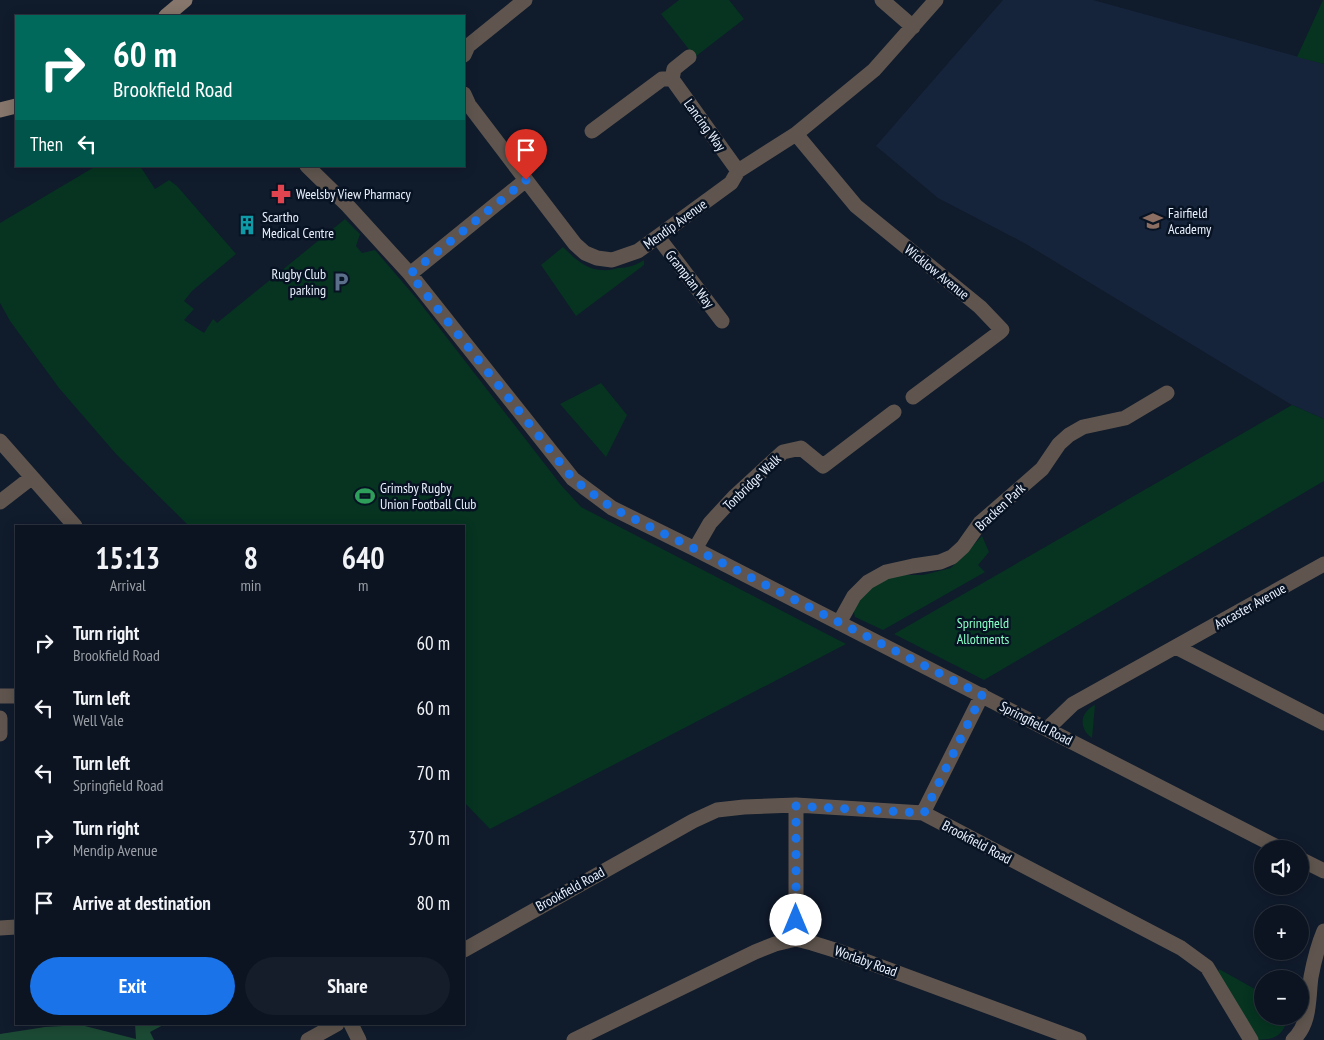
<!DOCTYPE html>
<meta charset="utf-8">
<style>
:root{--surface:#0c1421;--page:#151d2a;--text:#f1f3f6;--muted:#9a9ea5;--line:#2c333f;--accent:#1a73e8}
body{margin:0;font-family:"PT Sans Narrow",sans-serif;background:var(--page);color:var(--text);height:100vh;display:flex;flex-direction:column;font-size:19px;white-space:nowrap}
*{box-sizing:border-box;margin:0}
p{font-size:16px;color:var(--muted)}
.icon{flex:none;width:28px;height:28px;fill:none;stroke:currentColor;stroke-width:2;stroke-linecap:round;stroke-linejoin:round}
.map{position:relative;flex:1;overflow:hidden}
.sheet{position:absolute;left:15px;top:525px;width:450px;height:500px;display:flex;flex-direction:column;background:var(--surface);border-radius:0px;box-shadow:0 2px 12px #0003,0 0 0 1px var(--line)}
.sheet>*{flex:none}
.banner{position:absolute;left:15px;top:15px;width:450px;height:152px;border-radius:0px;box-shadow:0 2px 12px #0003,0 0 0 1px var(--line);background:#00695c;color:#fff;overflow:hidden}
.buttons{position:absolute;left:1254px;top:840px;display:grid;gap:10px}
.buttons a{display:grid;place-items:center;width:55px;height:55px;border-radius:50%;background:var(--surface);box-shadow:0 2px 12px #0003,0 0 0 1px var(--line);font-size:25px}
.pin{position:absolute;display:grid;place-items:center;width:42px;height:42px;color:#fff;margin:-51px -21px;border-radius:50% 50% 50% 0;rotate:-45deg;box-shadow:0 0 5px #0007}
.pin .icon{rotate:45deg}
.me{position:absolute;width:55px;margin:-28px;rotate:0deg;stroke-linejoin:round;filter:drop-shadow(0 0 4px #0008)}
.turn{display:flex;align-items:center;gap:18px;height:105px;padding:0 15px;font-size:22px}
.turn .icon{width:65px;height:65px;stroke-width:2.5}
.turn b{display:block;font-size:35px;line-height:42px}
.then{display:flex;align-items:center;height:48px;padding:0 15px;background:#0003;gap:10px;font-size:19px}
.eta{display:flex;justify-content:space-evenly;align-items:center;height:85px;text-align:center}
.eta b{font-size:30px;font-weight:700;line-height:35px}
.action{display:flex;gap:10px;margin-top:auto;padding:10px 15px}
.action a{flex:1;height:58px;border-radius:30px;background:var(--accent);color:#fff;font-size:20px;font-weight:700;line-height:58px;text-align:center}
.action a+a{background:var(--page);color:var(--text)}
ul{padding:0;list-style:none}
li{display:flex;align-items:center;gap:15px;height:65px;padding:0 15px}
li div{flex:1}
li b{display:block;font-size:19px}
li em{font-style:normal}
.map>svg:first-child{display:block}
.built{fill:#16243b}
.green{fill:#063421}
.forest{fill:#1c4b35}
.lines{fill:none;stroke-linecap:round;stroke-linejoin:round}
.street{stroke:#5f554e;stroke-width:15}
.secondary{stroke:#86766b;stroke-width:15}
.route{stroke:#1a73e8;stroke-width:9;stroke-dasharray:0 16.2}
.labels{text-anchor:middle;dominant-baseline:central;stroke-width:5;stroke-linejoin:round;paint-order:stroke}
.street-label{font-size:14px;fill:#e9f1fd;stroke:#071222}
.poi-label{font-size:14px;fill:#e9f1fd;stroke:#071222;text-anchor:start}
.park-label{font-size:14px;fill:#87ffc5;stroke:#071222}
</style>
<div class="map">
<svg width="1324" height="1040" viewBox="0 0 1324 1040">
<rect width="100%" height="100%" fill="#101b2c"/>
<!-- built -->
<path class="built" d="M1003,0h90l231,64v355l-32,-14 -266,-161 -88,-46 -62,-52z"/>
<!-- green -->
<path class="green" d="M679,0h50l15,19 -49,38 -34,-43z
M1323,0h1v64l-27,-7z
M96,166h44l15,23 14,-9 8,6 59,68 -44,37 -8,10 10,8 -10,11 20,13 9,-14 4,4 128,-104 15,15 -4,12 6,7 13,-3 42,49 144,186 20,22 265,137 -356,185 -26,-27v-276h-275l-73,-72 -57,-66 -49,-67 -10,-18v-80z
M563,247c11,11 23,23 40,23 5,1 10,-1 15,-2 9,0 19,-3 26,-8v5l-68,51 -35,-51z
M601,383l26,32 -21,42 -46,-53z
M1292,405l32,14v62l-340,199 -90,-46z
M982,536l7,16 -11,13 7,7 -102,58 -28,-13 -2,-9 16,-21 27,-12h27l28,-7z
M1095,705l-3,33c-14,-10 -12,-26 3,-33z
M1219,969l43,24v23h28c-9,19 -11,23 -32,24l-41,-64z"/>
<!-- forest -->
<path class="forest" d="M135,1024h30l-15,8 4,8h-154v-6l45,-7 36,-2 55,14z"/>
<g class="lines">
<!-- street -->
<path class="street" d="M882,0l31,27
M464,55l4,-9 57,-46
M672,79l2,-10 15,-12
M464,94l5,11 57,75
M592,131l70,-52h10l66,92
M796,134l60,72 124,101 22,23 -2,2 -87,65
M307,166l41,40 62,68 163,205 39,29 83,41 586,300
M658,237l64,84
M410,274l116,-94 49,64 10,9 12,5 15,2 26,-9 93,-68 7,-12 58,-37 78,-64 62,-70
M0,441l75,85
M0,502l31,-24
M695,549l15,-26 24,-26 49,-45 18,-4 22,18 71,-54
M839,623l15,-27 14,-14 18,-10 27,-6 27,-4 12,-5 11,-10 17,-24 62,-54 17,-25 10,-9 14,-8 42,-9 42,-25
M1176,647l148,76
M0,696h16
M0,718v16
M1047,729l26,-25 251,-140
M796,805v134
M923,813l59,-118
M1300,859l24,12
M0,928l16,-1
M464,950l229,-129 24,-11 27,-3 52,-2 127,8 258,135 26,19 44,73
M351,1024l8,16
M308,1040l29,-16
M574,1040l181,-88 20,-8 21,-5 16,4 29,9 238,88
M1293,1040c18,-17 15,-41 18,-63 3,-16 7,-32 13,-46"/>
<!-- secondary -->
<path class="secondary" d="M166,16l19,-16
M0,110l16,-4"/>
</g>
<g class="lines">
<!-- route -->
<path class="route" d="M526,180l-116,94 163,205 39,29 83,41 287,146 -58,118 -128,-7v114"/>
</g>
<!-- icons -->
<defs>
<symbol id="pharmacy-bare" viewBox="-9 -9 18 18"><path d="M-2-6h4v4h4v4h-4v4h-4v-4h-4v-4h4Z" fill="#e0444e" stroke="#071222" stroke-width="2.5" paint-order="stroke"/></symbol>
<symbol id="school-bare" viewBox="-9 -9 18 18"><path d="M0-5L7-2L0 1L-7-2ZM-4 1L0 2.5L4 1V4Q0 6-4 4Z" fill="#8d6e63" stroke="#071222" stroke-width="2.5" paint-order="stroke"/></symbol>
<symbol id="building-bare" viewBox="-9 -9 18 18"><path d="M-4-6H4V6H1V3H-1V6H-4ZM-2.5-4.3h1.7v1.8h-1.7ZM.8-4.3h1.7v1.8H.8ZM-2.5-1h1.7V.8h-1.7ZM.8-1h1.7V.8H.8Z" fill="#0f9aa8" stroke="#071222" stroke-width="2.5" paint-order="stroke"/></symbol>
<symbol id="parking-bare" viewBox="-9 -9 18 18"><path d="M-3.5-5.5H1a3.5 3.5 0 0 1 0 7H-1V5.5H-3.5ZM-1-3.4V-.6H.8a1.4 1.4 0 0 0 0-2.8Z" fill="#5c6f8a" stroke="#071222" stroke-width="2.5" paint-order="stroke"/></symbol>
<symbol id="stadium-bare" viewBox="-9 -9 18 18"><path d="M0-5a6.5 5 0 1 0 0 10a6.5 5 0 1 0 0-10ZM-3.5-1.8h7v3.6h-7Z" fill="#2e9e5b" stroke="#071222" stroke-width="2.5" paint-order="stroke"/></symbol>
</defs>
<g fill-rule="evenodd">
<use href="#pharmacy-bare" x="267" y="180" width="28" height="28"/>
<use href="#school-bare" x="1139" y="207" width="28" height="28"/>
<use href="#building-bare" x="233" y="211" width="28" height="28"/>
<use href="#parking-bare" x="327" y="268" width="28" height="28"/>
<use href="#stadium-bare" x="351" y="482" width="28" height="28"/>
</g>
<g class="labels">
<!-- street labels -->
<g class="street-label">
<text transform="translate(705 125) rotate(54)">Lancing Way</text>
<text transform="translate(675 224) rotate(-36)">Mendip Avenue</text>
<text transform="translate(937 272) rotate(39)">Wicklow Avenue</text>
<text transform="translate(690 279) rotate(52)">Grampian Way</text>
<text transform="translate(752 482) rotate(-44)">Tonbridge Walk</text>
<text transform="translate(1000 507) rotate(-43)">Bracken Park</text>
<text transform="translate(1250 606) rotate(-29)">Ancaster Avenue</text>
<text transform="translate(1036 723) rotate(27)">Springfield Road</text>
<text transform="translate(977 842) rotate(28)">Brookfield Road</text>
<text transform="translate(570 889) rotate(-29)">Brookfield Road</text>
<text transform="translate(866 961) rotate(20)">Worlaby Road</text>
</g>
<!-- poi labels -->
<g class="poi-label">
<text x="296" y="194">Weelsby View Pharmacy</text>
<text x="1168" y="213">Fairfield<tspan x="1168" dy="16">Academy</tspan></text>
<text x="262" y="217">Scartho<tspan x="262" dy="16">Medical Centre</tspan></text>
<text x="326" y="274" text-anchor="end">Rugby Club<tspan x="326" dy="16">parking</tspan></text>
<text x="380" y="488">Grimsby Rugby<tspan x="380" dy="16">Union Football Club</tspan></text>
</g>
<!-- park labels -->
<g class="park-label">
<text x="983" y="623">Springfield<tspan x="983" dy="16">Allotments</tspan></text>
</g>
</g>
</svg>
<div class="buttons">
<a><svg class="icon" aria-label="sound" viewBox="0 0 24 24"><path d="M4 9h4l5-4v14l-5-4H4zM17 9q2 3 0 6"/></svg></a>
<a>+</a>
<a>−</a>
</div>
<div class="pin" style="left:526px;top:180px;background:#d93025"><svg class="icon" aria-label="arrive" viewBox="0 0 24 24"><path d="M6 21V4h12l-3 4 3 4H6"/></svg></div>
<svg class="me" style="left:796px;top:920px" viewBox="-20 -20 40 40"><circle r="19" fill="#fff"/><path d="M0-13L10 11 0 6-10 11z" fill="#1a73e8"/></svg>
<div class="banner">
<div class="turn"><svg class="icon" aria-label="right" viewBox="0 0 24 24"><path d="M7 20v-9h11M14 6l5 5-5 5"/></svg><div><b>60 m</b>Brookfield Road</div></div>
<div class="then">Then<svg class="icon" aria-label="left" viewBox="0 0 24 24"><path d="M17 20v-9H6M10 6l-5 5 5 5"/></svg></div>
</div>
<section class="sheet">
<div class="eta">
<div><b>15:13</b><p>Arrival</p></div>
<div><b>8</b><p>min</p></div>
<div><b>640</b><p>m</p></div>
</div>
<ul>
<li><svg class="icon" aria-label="right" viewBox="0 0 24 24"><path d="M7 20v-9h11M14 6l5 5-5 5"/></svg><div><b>Turn right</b><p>Brookfield Road</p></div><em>60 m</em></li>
<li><svg class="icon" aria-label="left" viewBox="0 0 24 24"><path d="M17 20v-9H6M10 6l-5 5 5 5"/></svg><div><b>Turn left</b><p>Well Vale</p></div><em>60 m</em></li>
<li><svg class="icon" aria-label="left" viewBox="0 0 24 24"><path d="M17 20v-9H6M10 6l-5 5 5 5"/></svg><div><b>Turn left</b><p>Springfield Road</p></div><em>70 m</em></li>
<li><svg class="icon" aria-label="right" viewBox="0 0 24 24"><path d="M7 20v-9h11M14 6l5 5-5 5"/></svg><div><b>Turn right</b><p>Mendip Avenue</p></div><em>370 m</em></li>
<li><svg class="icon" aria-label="arrive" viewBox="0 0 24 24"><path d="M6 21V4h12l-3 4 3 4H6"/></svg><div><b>Arrive at destination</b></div><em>80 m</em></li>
</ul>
<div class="action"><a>Exit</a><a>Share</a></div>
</section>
</div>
